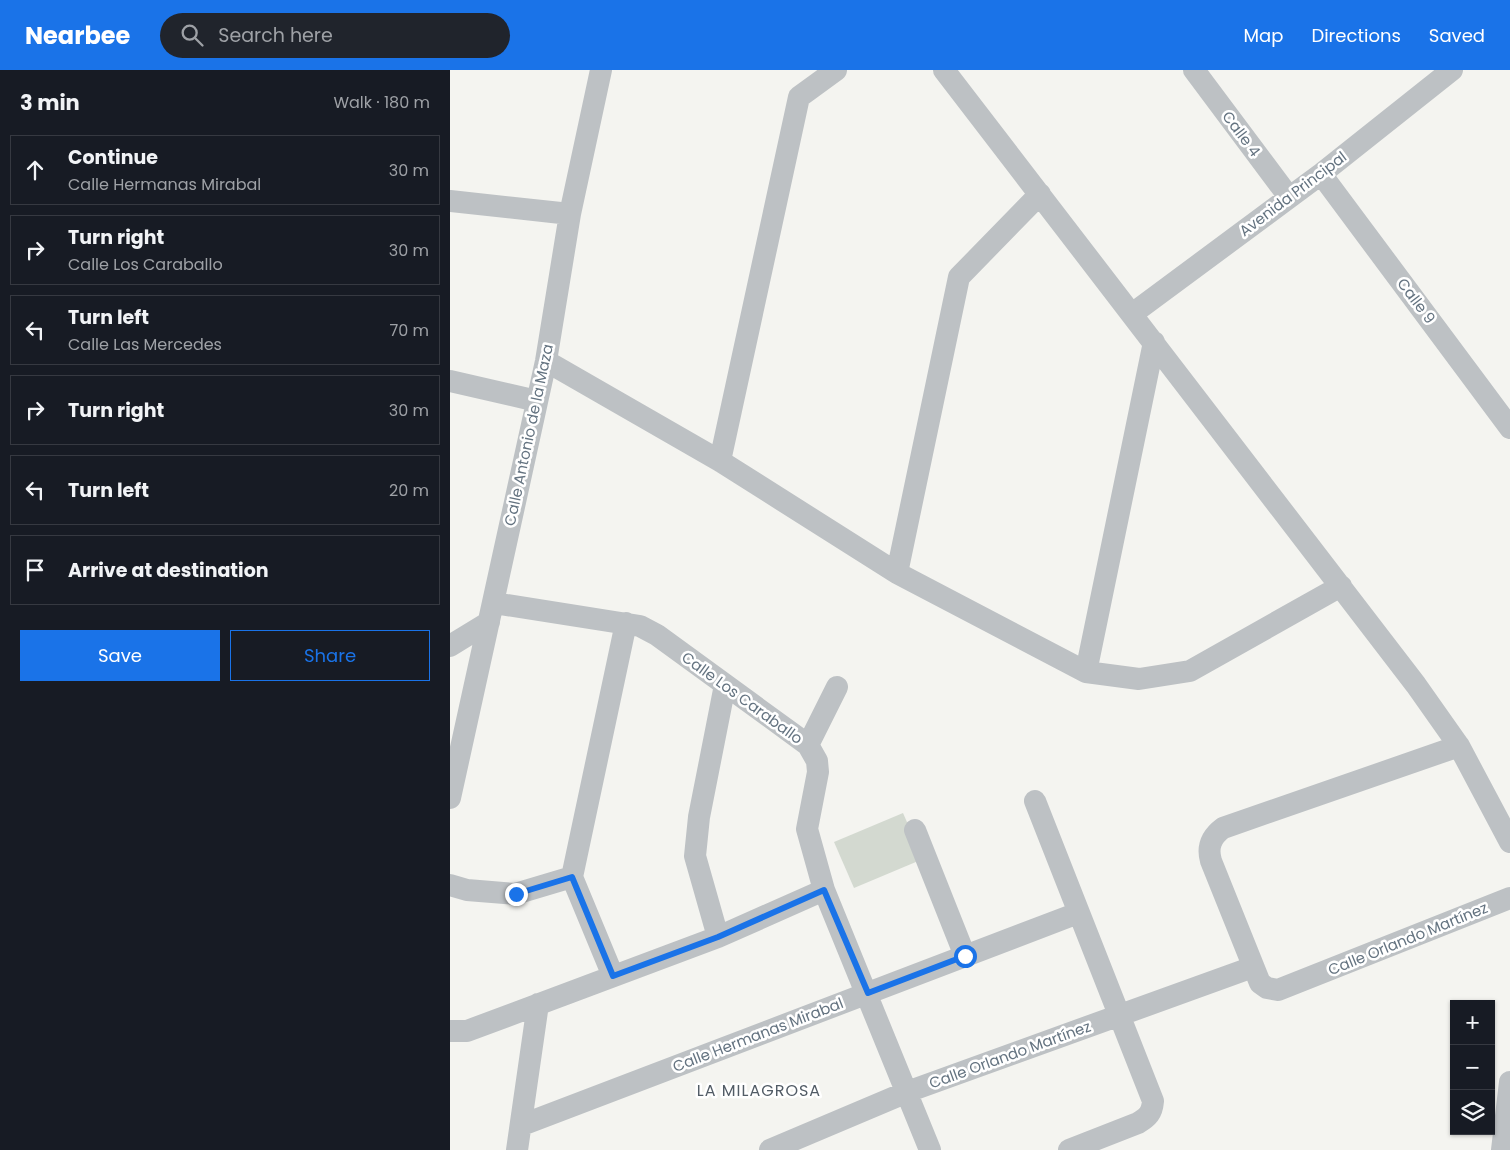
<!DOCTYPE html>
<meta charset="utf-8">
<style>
body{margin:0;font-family:Poppins,sans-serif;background:#20242c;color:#f1f3f6}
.controls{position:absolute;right:15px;bottom:15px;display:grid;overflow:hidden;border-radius:0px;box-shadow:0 1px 4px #0004}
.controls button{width:45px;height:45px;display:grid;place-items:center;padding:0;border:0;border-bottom:1px solid #363941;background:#171b24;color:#f1f3f6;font:25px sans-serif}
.stop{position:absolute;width:15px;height:15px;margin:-11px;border:4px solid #1a73e8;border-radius:50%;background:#fff}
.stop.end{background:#1a73e8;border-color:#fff;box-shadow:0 1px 5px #0008}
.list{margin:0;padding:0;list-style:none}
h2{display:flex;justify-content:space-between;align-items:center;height:65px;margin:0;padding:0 20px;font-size:21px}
h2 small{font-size:16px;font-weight:400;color:#9ea1a6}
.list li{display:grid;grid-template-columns:32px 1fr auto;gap:15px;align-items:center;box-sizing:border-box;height:70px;margin:0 10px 10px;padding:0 10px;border:1px solid #363941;border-radius:0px}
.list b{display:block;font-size:19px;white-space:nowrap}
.list p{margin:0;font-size:16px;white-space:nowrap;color:#9ea1a6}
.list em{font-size:16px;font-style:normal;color:#9ea1a6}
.actions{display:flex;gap:10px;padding:15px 20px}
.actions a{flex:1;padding:11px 0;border:1px solid #1a73e8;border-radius:0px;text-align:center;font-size:18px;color:#1a73e8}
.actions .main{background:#1a73e8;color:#fff}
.icon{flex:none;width:28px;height:28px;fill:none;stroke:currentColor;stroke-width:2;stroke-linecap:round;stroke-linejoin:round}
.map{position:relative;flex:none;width:1060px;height:1080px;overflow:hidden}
header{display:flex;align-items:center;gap:30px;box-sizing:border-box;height:70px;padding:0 25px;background:#1a73e8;color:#fff}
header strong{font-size:24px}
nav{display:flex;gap:28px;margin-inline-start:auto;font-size:18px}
.search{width:350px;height:45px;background:#20242c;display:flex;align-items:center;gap:12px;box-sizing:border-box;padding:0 18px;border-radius:28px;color:#9ea1a6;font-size:19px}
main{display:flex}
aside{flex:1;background:#171b24}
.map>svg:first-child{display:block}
.green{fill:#d3d9d0}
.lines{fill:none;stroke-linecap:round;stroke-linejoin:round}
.minor{stroke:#bdc1c4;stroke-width:22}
.route{stroke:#1a73e8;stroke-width:6}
.labels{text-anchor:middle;stroke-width:5;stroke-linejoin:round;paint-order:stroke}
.street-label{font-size:15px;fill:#647380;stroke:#fff}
.neighbourhood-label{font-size:16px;letter-spacing:1px;fill:#525c66;stroke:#fff}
</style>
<header>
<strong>Nearbee</strong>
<div class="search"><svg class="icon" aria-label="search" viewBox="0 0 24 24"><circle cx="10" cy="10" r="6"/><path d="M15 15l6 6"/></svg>Search here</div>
<nav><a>Map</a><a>Directions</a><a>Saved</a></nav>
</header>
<main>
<aside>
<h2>3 min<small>Walk · 180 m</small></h2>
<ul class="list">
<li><svg class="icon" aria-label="ahead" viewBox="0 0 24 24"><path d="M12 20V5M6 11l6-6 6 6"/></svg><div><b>Continue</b><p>Calle Hermanas Mirabal</p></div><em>30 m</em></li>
<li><svg class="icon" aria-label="right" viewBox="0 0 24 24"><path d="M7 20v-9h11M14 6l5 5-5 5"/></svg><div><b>Turn right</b><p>Calle Los Caraballo</p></div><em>30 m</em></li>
<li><svg class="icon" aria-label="left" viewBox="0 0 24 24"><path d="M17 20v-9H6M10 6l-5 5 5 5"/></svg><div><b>Turn left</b><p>Calle Las Mercedes</p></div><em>70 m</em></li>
<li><svg class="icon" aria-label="right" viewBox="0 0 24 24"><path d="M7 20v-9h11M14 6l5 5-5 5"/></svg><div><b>Turn right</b></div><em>30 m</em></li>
<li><svg class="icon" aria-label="left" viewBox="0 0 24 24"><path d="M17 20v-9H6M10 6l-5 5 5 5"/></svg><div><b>Turn left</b></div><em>20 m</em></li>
<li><svg class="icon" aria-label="arrive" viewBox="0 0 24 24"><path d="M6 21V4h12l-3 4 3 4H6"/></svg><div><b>Arrive at destination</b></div></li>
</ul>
<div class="actions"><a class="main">Save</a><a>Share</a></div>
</aside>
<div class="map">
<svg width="1060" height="1080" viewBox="0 0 1060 1080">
<rect width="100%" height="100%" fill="#f4f4f0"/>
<path class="green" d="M453,743l20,46 -69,29 -20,-46z"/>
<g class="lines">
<path class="minor" d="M494,0l472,615 43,61 51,96
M744,0l95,127
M871,104l189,254
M0,131l120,13
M682,244l189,-140 131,-104
M96,291l174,100 177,112 189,99 53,7 51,-8 151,-85
M0,311l87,20
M270,391l79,-364 37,-27
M447,503l62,-296 81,-83
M44,533l146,23 17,9 151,110 9,16 1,11 -11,57 17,61 106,260
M0,576l39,-24
M636,602l68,-330
M358,675l29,-58
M1009,676l-236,82c-12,9 -16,19 -12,33l49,122 7,5 11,2 232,-92
M0,728l96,-437 24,-147 31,-144
M585,731l118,300c-1,12 -5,16 -15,22l-69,27
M465,760l50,126
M0,815l17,5 48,4 57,-17
M268,867l-23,-81 4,-39 26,-132
M163,906l-41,-99 54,-254
M0,961h17l251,-94 106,-47
M72,1055l556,-212
M67,1080l21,-146
M320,1080l137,-58 346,-125
M1052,1080l8,-68"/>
</g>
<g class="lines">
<path class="route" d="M66,824l56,-17 41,99 105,-39 106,-47 44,103 97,-37"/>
</g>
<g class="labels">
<g class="street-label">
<text transform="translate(791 64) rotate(53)" y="5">Calle 4</text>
<text transform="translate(843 124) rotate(-37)" y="5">Avenida Principal</text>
<text transform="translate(966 231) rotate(53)" y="5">Calle 9</text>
<text transform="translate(79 365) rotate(-78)" y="5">Calle Antonio de la Maza</text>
<text transform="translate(292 628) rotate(36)" y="5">Calle Los Caraballo</text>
<text transform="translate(958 869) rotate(-22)" y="5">Calle Orlando Martínez</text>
<text transform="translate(308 965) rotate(-21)" y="5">Calle Hermanas Mirabal</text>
<text transform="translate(560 985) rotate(-20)" y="5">Calle Orlando Martínez</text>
</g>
<g class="neighbourhood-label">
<text x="309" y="1026">LA MILAGROSA</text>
</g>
</g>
</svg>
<div class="controls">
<button>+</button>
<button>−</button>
<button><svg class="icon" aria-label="layers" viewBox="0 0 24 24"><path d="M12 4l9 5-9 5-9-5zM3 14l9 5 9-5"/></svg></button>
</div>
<div class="stop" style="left:515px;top:886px"></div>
<div class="stop end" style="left:66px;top:824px"></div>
</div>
</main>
